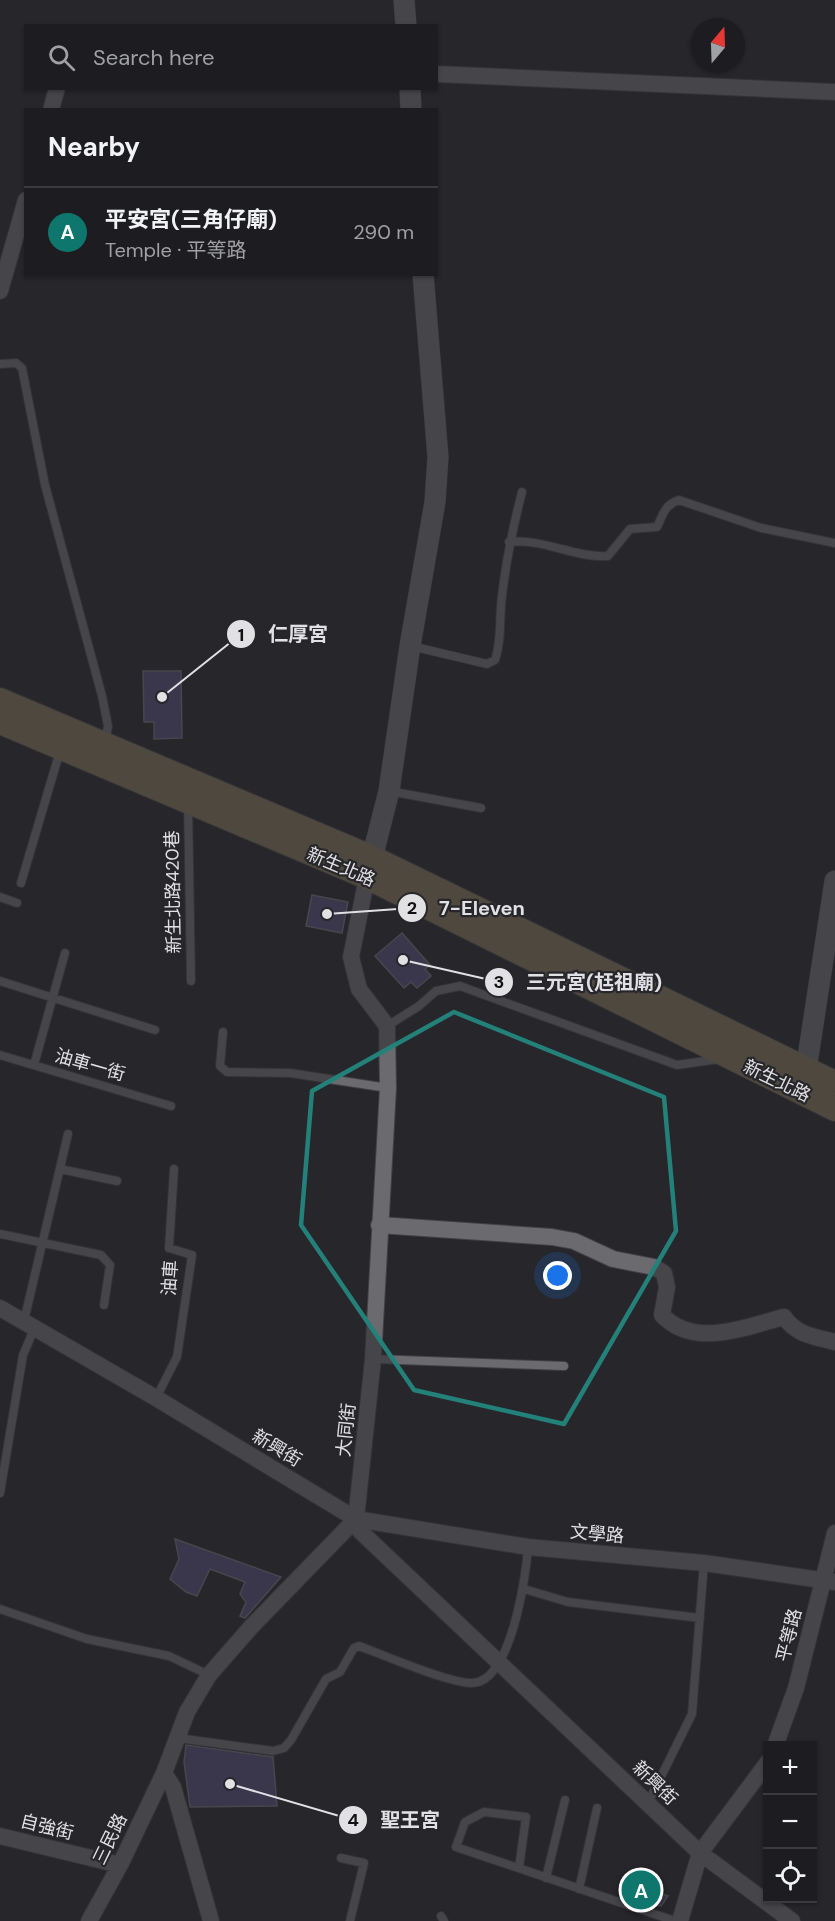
<!DOCTYPE html>
<meta charset="utf-8">
<style>
body{margin:0;font-family:"DM Sans","Noto Sans TC",sans-serif;background:#252529;color:#f1f3f6}
.controls{position:absolute;right:18px;bottom:18px;display:grid;overflow:hidden;border-radius:0px;box-shadow:0 2px 4px #0004}
.controls button{width:54px;height:54px;display:grid;place-items:center;padding:0;border:0;border-bottom:2px solid #3b3a3e;background:#1d1c20;color:#f1f3f6;font:30px sans-serif}
.compass{position:absolute;left:691px;top:18px;width:54px;height:54px;border-radius:50%;background:#1d1c20;box-shadow:0 2px 4px #0004;rotate:19deg}
.you{position:absolute;left:558px;top:1276px;width:21px;height:21px;margin:-15px;border:4px solid #fff;border-radius:50%;background:#1a73e8;box-shadow:0 0 0 9px #1a73e833}
.badge{display:grid;place-items:center;width:39px;height:39px;border-radius:50%;background:#0f766e;color:#fff;font-size:20px;font-weight:700}
.pin{position:absolute;translate:-50% -50%;border:3px solid #fff;box-shadow:0 2px 6px #0006}
.list{margin:0;padding:0;list-style:none}
h2{display:flex;justify-content:space-between;align-items:center;height:78px;margin:0;padding:0 24px;font-size:26px}
h2 small{font-size:20px;font-weight:400;color:#a0a1a5}
.list li{display:grid;grid-template-columns:39px 1fr auto;gap:18px;align-items:center;box-sizing:border-box;height:90px;padding:0 24px;border-top:2px solid #3b3a3e}
.list b{display:block;font-size:22px;white-space:nowrap}
.list p{margin:0;font-size:20px;white-space:nowrap;color:#a0a1a5}
.list em{font-size:20px;font-style:normal;color:#a0a1a5}
.icon{flex:none;width:33px;height:33px;fill:none;stroke:currentColor;stroke-width:2;stroke-linecap:round;stroke-linejoin:round}
.map{position:relative;flex:none;width:835px;height:1921px;overflow:hidden}
.search{position:absolute;background:#1d1c20;box-shadow:0 2px 4px #0004;left:24px;top:24px;width:414px;height:66px;display:flex;align-items:center;gap:15px;box-sizing:border-box;padding:0 21px;border-radius:0px;color:#a0a1a5;font-size:22px}
.panel{position:absolute;background:#1d1c20;box-shadow:0 2px 4px #0004;left:24px;top:108px;width:414px;height:168px;border-radius:0px}
.map>svg:first-child{display:block}
.building{fill:#524c75;stroke:#6d6d72;stroke-width:1.5}
.lines{fill:none;stroke-linecap:round;stroke-linejoin:round}
.service-casing{stroke:#424145;stroke-width:10}
.minor-casing{stroke:#424145;stroke-width:18}
.tertiary-casing{stroke:#424145;stroke-width:22}
.secondary-casing{stroke:#424145;stroke-width:26}
.service{stroke:#6b6a6f;stroke-width:8}
.minor{stroke:#6b6a6f;stroke-width:16}
.tertiary{stroke:#6b6a6f;stroke-width:21}
.secondary{stroke:#807154;stroke-width:24}
.marked{fill:none;stroke:#24817a;stroke-width:4.5;stroke-linejoin:round}
.labels{text-anchor:middle;stroke-width:4.5;stroke-linejoin:round;paint-order:stroke}
.street-label{font-size:18px;fill:#e1e0e3;stroke:#27262b}
.leader{fill:none;stroke:#e1e0e3;stroke-width:2}
.callout-dot{fill:#e1e0e3;stroke:#27262b;stroke-width:2}
.mark-label{font-size:18px;text-anchor:middle;font-weight:bold;fill:#111}
.callout-label{font-size:20px;text-anchor:middle;font-weight:bold;fill:#e1e0e3;stroke:#27262b;stroke-width:4.5;stroke-linejoin:round;paint-order:stroke}
</style>
<div class="map">
<svg width="835" height="1921" viewBox="0 0 835 1921">
<rect width="100%" height="100%" fill="#27262b"/>
<path class="building" d="M143,671h38l1,67 -28,1v-17h-10z
M312,895l36,7 -6,31 -36,-7z
M402,933l28,32 -5,4 6,7 -14,12 -6,-6 -7,6 -29,-32z
M175,1539l106,38 -36,41 -5,-2 6,-14 -6,-8 5,-12 -35,-13 -13,27 -11,-4 -16,-13 9,-20z
M186,1745l87,12 4,49 -87,1 -6,-45z
M634,1884l34,12 -7,10 -31,-10z"/>
<g class="lines">
<defs>
<path id="service" d="M0,364l16,-1 6,5 23,117 57,211 6,30 -3,17
M509,542c34,-4 64,16 99,14l22,-27 27,-2c6,-12 7,-22 22,-27l82,28 74,15
M411,646l76,18 8,-4c7,-20 4,-42 7,-64 4,-35 11,-69 20,-104
M389,791l92,17
M188,803l3,178
M21,883l39,-132
M0,897l17,6
M0,981l155,49
M387,1026l32,-20 17,-15 24,-5 217,79 42,-6
M223,1032l-3,34 7,6 63,1 98,15
M0,1055l171,51
M34,1065l31,-112
M60,1169l57,12
M0,1234l101,21 9,10 -6,40
M24,1321l44,-187
M373,1359l191,7
M156,1398l21,-41 15,-102 -23,-7 5,-79
M0,1493l23,-138 12,-28
M524,1589l44,13 132,16
M0,1609l87,30 82,17 40,19
M178,1738l95,13 11,-3 7,-8 35,-61 14,-7 14,-24 5,-2c25,9 89,37 113,37 39,0 54,-107 56,-136
M648,1803l44,-89 12,-151
M341,1858l23,5 -14,58
M519,1868l7,-51 -42,-5 -19,10 -9,25 219,74
M546,1878l19,-78
M579,1889l18,-81
M441,1916l3,5"/>
<path id="minor" d="M436,74l399,18
M51,110l6,-22
M0,291l26,-91
M379,1225l173,12 22,4 39,18 41,8 10,6 3,14 -5,28c32,34 83,12 122,2 14,19 29,19 51,25
M0,1308l156,90 200,121 4,12 340,322 92,68
M356,1519l172,28 176,16 131,19
M775,1746l21,-58 39,-155
M164,1773l9,14 38,134
M0,1836l120,29
M89,1921l31,-56 44,-92 23,-61 22,-37 43,-49 104,-107 17,-160 15,-271 -1,-62 -28,-37 -8,-32 16,-80
M680,1921l20,-68 68,-91"/>
<path id="tertiary" d="M404,0l2,26
M410,88l1,22
M368,874l21,-83 21,-145 25,-144 3,-45 -15,-183
M800,1084l6,-14 29,-189"/>
<path id="secondary" d="M0,700l373,158 462,225
M0,722l367,155 468,232"/>
</defs>
<use href="#service" class="service-casing"/>
<use href="#minor" class="minor-casing"/>
<use href="#tertiary" class="tertiary-casing"/>
<use href="#secondary" class="secondary-casing"/>
<use href="#service" class="service"/>
<use href="#minor" class="minor"/>
<use href="#tertiary" class="tertiary"/>
<use href="#secondary" class="secondary"/>
</g>
<path d="M0 0H835V1921H0ZM454,1012l210,85 12,134 -112,193 -150,-34 -113,-165 11,-134z" fill="#27262b" fill-opacity=".55" fill-rule="evenodd"/>
<path class="marked" d="M454,1012l210,85 12,134 -112,193 -150,-34 -113,-165 11,-134z"/>
<g class="labels">
<g class="street-label">
<text transform="translate(341 867) rotate(23)" y="6">新生北路</text>
<text transform="translate(173 892) rotate(-91)" y="6">新生北路420巷</text>
<text transform="translate(90 1065) rotate(16)" y="6">油車一街</text>
<text transform="translate(777 1081) rotate(26)" y="6">新生北路</text>
<text transform="translate(170 1278) rotate(-86)" y="6">油車</text>
<text transform="translate(346 1430) rotate(-84)" y="6">大同街</text>
<text transform="translate(277 1448) rotate(31)" y="6">新興街</text>
<text transform="translate(597 1534) rotate(5)" y="6">文學路</text>
<text transform="translate(789 1635) rotate(-76)" y="6">平等路</text>
<text transform="translate(655 1783) rotate(44)" y="6">新興街</text>
<text transform="translate(47 1827) rotate(14)" y="6">自強街</text>
<text transform="translate(110 1839) rotate(-64)" y="6">三民路</text>
</g>
</g>
<path class="leader" d="M162 697L241 634M327 914L412 908M403 960L499 982M230 1784L353 1820"/>
<g class="callout-dot">
<circle cx="162" cy="697" r="6"/>
<circle cx="327" cy="914" r="6"/>
<circle cx="403" cy="960" r="6"/>
<circle cx="230" cy="1784" r="6"/>
<circle cx="241" cy="634" r="15"/>
<circle cx="412" cy="908" r="15"/>
<circle cx="499" cy="982" r="15"/>
<circle cx="353" cy="1820" r="15"/>
</g>
<g class="mark-label">
<text x="241" y="641">1</text>
<text x="412" y="914">2</text>
<text x="499" y="988">3</text>
<text x="353" y="1826">4</text>
</g>
<g class="callout-label">
<text x="298" y="641">仁厚宮</text>
<text x="482" y="915">7-Eleven</text>
<text x="594" y="989">三元宮(尪祖廟)</text>
<text x="410" y="1827">聖王宮</text>
</g>
</svg>
<div class="controls">
<button>+</button>
<button>−</button>
<button><svg class="icon" aria-label="locate" viewBox="0 0 24 24"><circle cx="12" cy="12" r="6"/><path d="M12 2v4M12 18v4M2 12h4M18 12h4"/></svg></button>
</div>
<svg class="compass" viewBox="-18 -18 36 36"><path d="M0-13l5 13h-10z" fill="#e53935"/><path d="M0 13l5-13h-10z" fill="#a0a1a5"/></svg>
<div class="you"></div>
<div class="pin badge" style="left:641px;top:1890px">A</div>
<div class="search"><svg class="icon" aria-label="search" viewBox="0 0 24 24"><circle cx="10" cy="10" r="6"/><path d="M15 15l6 6"/></svg>Search here</div>
<section class="panel">
<h2>Nearby<small></small></h2>
<ul class="list">
<li><span class="badge">A</span><div><b>平安宮(三角仔廟)</b><p>Temple · 平等路</p></div><em>290 m</em></li>
</ul>
</section>
</div>
